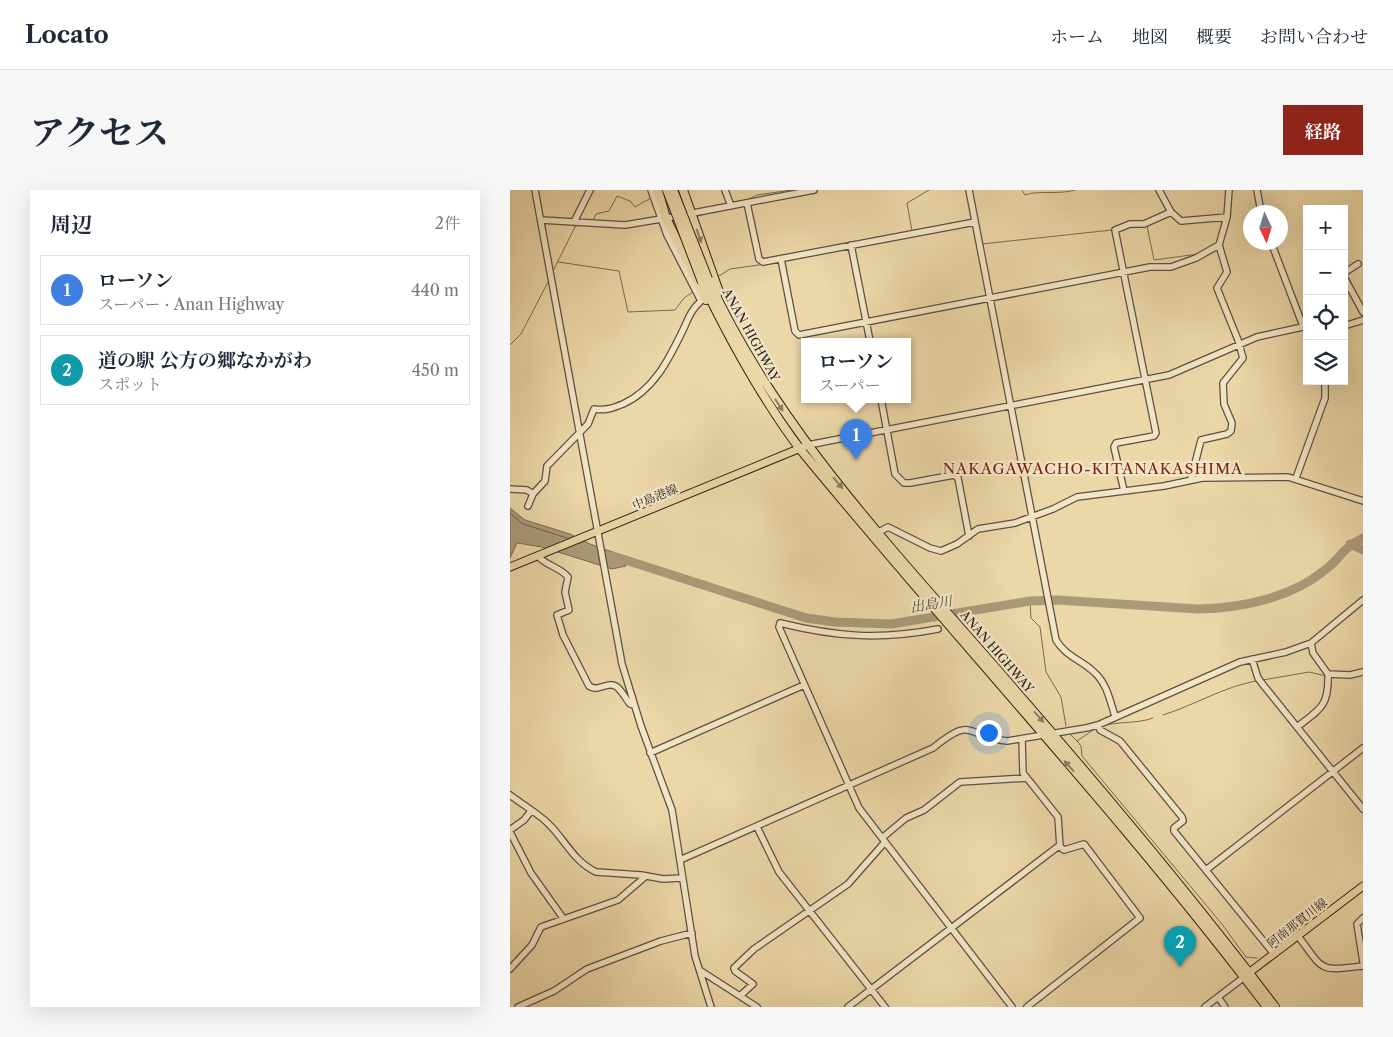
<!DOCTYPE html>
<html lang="ja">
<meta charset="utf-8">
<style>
body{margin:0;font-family:"Libre Caslon Text","Noto Serif JP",serif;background:#f6f6f7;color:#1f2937}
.controls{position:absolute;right:15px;top:15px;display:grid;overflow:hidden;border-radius:0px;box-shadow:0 5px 20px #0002}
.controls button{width:45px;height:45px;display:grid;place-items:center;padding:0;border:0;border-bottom:1px solid #e0e1e3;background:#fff;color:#1f2937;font:25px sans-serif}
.compass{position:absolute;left:733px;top:15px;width:45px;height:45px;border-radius:50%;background:#fff;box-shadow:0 5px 20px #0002;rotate:176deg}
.you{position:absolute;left:478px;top:542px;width:18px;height:18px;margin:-12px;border:4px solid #fff;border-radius:50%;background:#1a73e8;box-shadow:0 0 0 8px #1a73e833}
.badge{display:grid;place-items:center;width:32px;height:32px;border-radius:50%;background:#8f2418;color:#fff;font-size:16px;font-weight:700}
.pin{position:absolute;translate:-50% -41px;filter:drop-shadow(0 1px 2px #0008)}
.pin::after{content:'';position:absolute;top:26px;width:18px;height:15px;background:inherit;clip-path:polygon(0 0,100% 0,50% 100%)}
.popup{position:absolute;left:291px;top:148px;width:110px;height:65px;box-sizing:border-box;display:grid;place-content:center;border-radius:0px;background:#fff;filter:drop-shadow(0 1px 4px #0005);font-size:16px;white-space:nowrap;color:#747a83}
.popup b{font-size:19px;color:#1f2937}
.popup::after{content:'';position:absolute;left:50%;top:100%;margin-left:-10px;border:10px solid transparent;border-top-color:#fff}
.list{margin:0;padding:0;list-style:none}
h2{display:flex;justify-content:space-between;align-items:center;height:65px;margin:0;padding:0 20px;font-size:21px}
h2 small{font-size:16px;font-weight:400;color:#747a83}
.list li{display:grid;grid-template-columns:32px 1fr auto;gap:15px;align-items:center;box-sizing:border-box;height:70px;margin:0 10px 10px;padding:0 10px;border:1px solid #e0e1e3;border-radius:0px}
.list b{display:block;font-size:19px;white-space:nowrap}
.list p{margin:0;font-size:16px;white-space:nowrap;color:#747a83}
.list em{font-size:16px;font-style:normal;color:#747a83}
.icon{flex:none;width:28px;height:28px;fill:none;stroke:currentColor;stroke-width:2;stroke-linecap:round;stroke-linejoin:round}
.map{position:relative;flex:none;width:853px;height:817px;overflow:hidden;border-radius:0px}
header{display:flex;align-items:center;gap:30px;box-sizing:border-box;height:70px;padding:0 25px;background:#fff;border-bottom:1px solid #e0e1e3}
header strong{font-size:24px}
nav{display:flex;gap:28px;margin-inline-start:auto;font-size:18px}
.intro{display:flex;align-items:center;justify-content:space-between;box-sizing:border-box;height:120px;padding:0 30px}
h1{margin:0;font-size:35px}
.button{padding:12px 22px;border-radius:0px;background:#8f2418;color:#fff;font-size:18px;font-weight:700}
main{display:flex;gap:30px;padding:0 30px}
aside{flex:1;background:#fff;border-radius:0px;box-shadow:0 5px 20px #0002}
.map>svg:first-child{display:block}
.water{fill:#ac9978;stroke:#7a6953}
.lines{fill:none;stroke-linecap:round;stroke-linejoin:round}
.shore{stroke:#6e5e4a;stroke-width:1}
.stream{stroke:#7a6953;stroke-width:1}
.river{stroke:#ac9978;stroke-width:9}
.minor-casing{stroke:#5e4f3f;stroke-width:8}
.major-casing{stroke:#2f221c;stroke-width:9}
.highway-casing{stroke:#2f221c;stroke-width:10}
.minor{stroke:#f3e5c6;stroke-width:5.5}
.major{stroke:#ecd7a8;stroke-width:7}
.highway{stroke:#ecd7a8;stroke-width:8}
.highway-bridge-casing{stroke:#2f221c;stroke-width:10;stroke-linecap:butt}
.highway-bridge{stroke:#ecd7a8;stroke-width:8}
.oneway{fill:#8e7c62}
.labels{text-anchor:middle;stroke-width:4.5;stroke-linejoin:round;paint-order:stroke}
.street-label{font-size:12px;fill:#2f221c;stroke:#f3e5c6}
.water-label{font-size:14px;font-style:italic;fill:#5b4c3c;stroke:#f3e5c6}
.quarter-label{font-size:15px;letter-spacing:1px;fill:#7a1f14;stroke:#f3e5c6}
</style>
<header>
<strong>Locato</strong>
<nav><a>ホーム</a><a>地図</a><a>概要</a><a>お問い合わせ</a></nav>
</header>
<div class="intro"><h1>アクセス</h1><a class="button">経路</a></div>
<main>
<aside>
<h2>周辺<small>2件</small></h2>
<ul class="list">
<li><span class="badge" style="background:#3f7fe0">1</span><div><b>ローソン</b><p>スーパー · Anan Highway</p></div><em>440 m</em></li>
<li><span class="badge" style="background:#0f9aa8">2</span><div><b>道の駅 公方の郷なかがわ</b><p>スポット</p></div><em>450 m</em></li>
</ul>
</aside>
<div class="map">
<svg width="853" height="817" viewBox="0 0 853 817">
<rect width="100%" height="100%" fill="#ecd7a8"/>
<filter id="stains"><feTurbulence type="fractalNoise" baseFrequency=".004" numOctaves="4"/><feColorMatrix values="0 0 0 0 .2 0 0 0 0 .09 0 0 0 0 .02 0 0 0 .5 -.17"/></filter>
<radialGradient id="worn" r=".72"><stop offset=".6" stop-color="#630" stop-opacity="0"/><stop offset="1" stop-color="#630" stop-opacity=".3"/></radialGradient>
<path class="water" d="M0,318l15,12 45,14 20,10 31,11 5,11 -14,3 -70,-22 -25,-4 -7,15z"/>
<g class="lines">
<path class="shore" d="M0,323l13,11 44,14"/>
<path class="stream" d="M512,0l3,5c13,-5 34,0 50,-5
M237,10l10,-5 35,-5
M716,11v-8
M203,17l15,-4
M185,27l13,-4
M83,30l3,-6 13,-3 8,-15 13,5 5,6 16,-9
M66,35h8
M635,36h2l7,34 44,-6
M402,41l-5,-28 22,-13
M472,54l130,-14
M274,71l18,-4
M48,72l61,9 9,41 47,-2 9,-12 9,-6
M44,79l22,-44
M209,86l11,-7 50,-7
M0,155l11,-11 27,-52
M520,411l1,17 9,9 6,45 15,25 5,29
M844,487l9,-2
M753,490l46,-8 17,4
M653,525c32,-10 60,-28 93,-34
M592,536c17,-5 35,-2 51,-8
M560,544l7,7 19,-13
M567,551l4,5 1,10 139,167 25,34 11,1"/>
<path class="river" d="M840,354l13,6
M103,366l193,62 29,4 56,2 139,-23 27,-1 141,9c44,-1 93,-11 127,-39 16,-12 17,-22 38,-32"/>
<defs>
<path id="minor" d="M25,0l87,474 19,62 31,84 23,146 16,51
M141,0l16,45
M215,0l6,16
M459,0l87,450c10,17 26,20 39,33 12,11 15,28 20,43
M649,0l12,22 10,9 46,-4
M747,0l4,22
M237,13l12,56 4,3 212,-40
M178,24l126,-24
M31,30l84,5 54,-9
M64,32l16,-32
M761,52l32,84
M341,55l19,96
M271,69l14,72 4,4 351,-68h21l25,-9 23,-13
M834,83l14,-9
M834,87l19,35
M834,136l19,-6
M371,209l14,75 9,9h6l44,-8 4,3 11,58
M298,255l361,-70 88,-38 50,-11
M786,288l29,-80v-17
M681,289l10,-39 26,-6 4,-3 1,-8 -8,-19 -1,-21 20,-25 -5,-18 -21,-52 10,-16 -8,-27 8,-28 2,-27
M0,299l17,1 6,4
M614,301l-10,-44 2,-4 38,-7 2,-3 -41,-203 15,-6h14l27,-12
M18,316l5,-12 12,-13 2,-15 41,-42 6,-15c11,2 19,-1 29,-5 31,-14 46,-45 60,-74 6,-13 8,-20 18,-29l-34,-66 6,-4
M369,342l9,-5 42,21 11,3 16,-7 21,-15 37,-6 38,-14 24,-12 87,-11 38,-8 86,-1 75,24
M28,366c8,10 22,11 30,21l-3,15 4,18 -12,5 6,20 26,51c9,7 19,-6 28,1 5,4 9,12 13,17l4,1
M428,439c-58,11 -101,8 -158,-6l-1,4 80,181 153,199
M742,469l6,19 6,8 99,123
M818,484l22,1 13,-3
M588,535l2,5 20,11 62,76 1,4 -9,7v3l100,123
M787,537c23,-18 32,-20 31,-53l-15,-21 -2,-10
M512,550l1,33 35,44 2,30 4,3 20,-6 56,74 -113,89
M140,563l154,-68
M0,605c9,7 19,13 28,20 23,15 32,45 58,57l45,3 22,4 18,-1
M247,637l22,45 106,135
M0,640l14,-10 7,-9
M0,642l21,41 32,45
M372,648l24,-20 18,-8 36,-28 67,-4
M170,670l253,-112c41,-33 31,-12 74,-7l79,-13 12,-3 142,-63 46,-10 25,-9 52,-43
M696,680l157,-122
M853,728l-6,6 6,38
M788,746c27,36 20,35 65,30
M0,779l22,-24 9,-18 77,-27 28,-24
M191,781l56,36
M231,805l12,-11 -18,-13 -1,-3 20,-19 94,-65 37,-42
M708,807l7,10
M8,817l36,-16 33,-22 74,-28 31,-8
M338,817l212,-162
M695,817l38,-29"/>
<path id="major" d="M0,377l298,-122
M736,785l117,-89"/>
<path id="highway" d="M148,0l8,28 40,82
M173,0l36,102
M198,89c66,145 182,268 286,387 97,111 193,224 281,341
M192,92c28,58 59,115 98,167 154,188 320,364 467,558"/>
</defs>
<use href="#minor" class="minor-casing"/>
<use href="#major" class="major-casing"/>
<use href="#highway" class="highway-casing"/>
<use href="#minor" class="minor"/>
<use href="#major" class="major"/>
<use href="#highway" class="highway"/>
<defs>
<path id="highway-bridge" d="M157,0l35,92
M163,0l35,89"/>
</defs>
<use href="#highway-bridge" class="highway-bridge-casing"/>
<use href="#highway-bridge" class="highway-bridge"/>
</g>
<defs><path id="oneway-solid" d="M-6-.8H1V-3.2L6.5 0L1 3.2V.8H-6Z" transform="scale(1.25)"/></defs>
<g class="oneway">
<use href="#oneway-solid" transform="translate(189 46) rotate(72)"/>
<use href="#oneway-solid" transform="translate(269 215) rotate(57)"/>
<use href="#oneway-solid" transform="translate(328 293) rotate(50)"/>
<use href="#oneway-solid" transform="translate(529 527) rotate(49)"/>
<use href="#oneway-solid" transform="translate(559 576) rotate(-132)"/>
</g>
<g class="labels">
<g class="street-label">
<text transform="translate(241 145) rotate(61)" y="4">ANAN HIGHWAY</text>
<text transform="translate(145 307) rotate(-22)" y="4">中島港線</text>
<text transform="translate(487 462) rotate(49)" y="4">ANAN HIGHWAY</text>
<text transform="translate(787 733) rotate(-38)" y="4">阿南那賀川線</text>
</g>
<g class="water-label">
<text transform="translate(421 414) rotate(-9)" y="5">出島川</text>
</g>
<g class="quarter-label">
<text x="583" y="284">NAKAGAWACHO-KITANAKASHIMA</text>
</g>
</g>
<rect width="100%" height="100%" filter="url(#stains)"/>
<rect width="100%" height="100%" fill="url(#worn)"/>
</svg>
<div class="controls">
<button>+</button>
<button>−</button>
<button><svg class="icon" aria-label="locate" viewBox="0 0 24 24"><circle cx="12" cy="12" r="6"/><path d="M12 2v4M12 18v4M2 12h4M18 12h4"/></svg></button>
<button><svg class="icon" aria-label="layers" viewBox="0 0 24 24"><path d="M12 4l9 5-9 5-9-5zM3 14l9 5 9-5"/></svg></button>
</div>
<svg class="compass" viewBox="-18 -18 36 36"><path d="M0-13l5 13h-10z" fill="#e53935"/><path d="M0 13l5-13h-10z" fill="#747a83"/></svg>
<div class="you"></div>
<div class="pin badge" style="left:346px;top:270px;background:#3f7fe0">1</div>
<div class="popup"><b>ローソン</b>スーパー</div>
<div class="pin badge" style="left:670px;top:777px;background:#0f9aa8">2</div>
</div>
</main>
